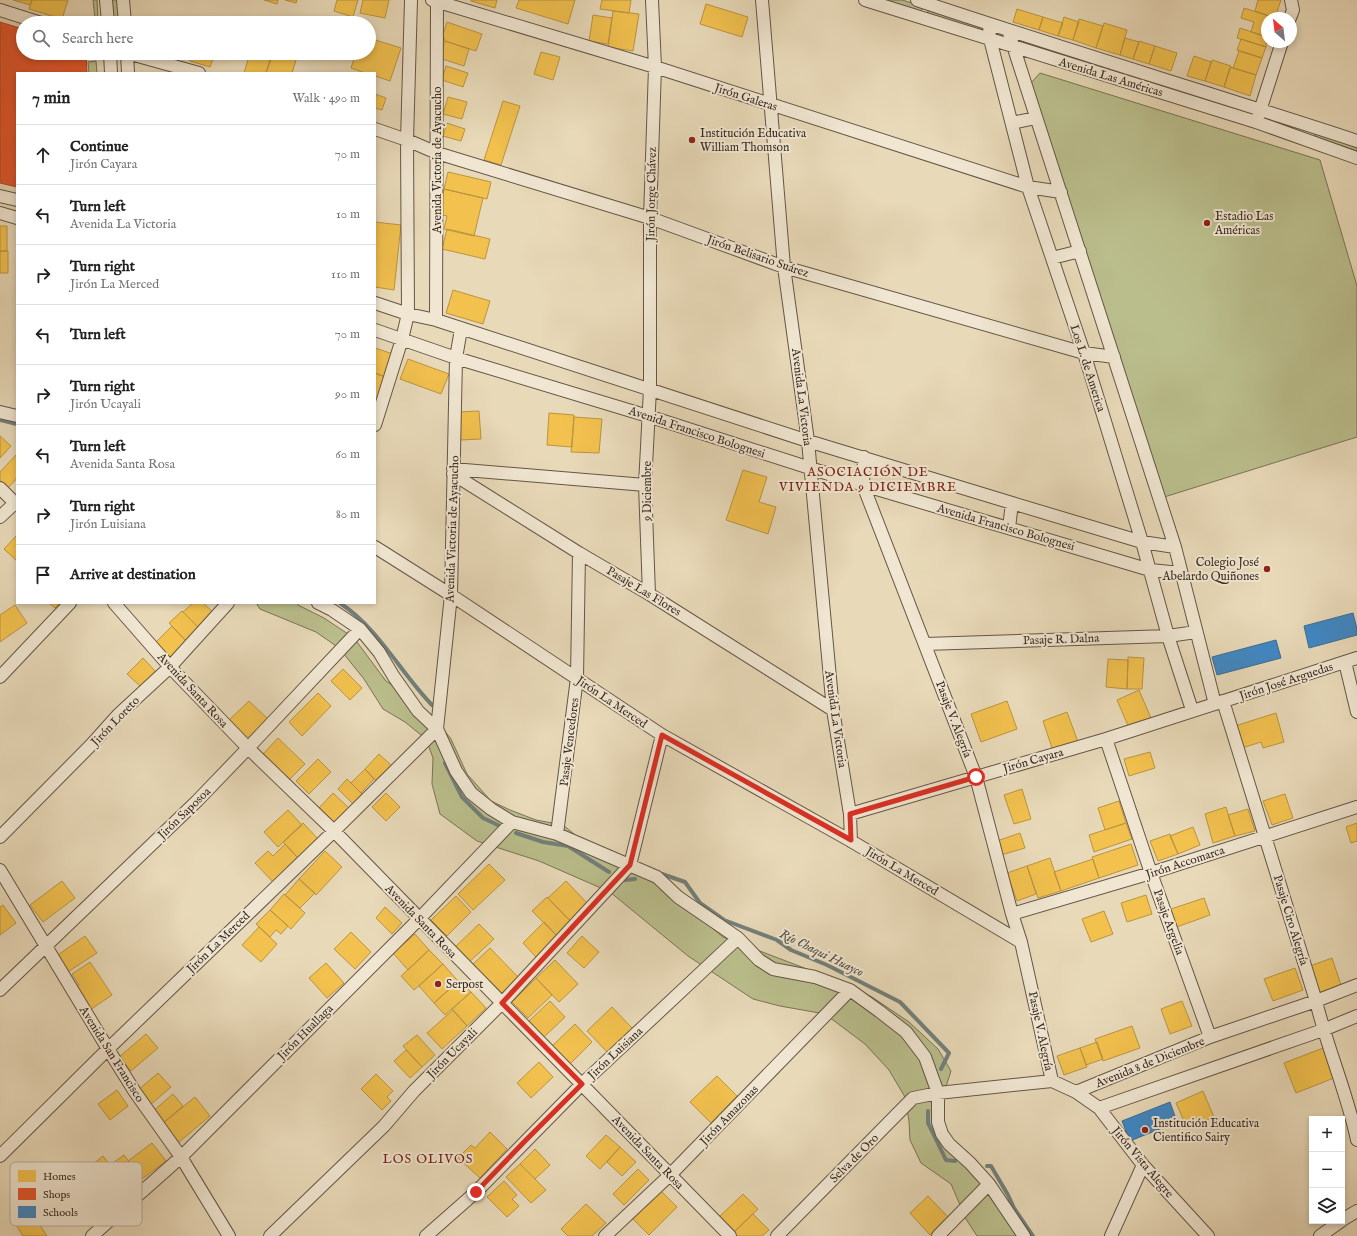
<!DOCTYPE html>
<meta charset="utf-8">
<style>
body{margin:0;font-family:"IM FELL English",serif;background:#f6f6f6;color:#222}
.controls{position:absolute;right:12px;bottom:12px;display:grid;overflow:hidden;border-radius:0px;box-shadow:0 2px 6px #0003}
.controls button{width:36px;height:36px;display:grid;place-items:center;padding:0;border:0;border-bottom:1px solid #e0e0e0;background:#fff;color:#222;font:20px sans-serif}
.compass{position:absolute;left:1261px;top:12px;width:36px;height:36px;border-radius:50%;background:#fff;box-shadow:0 2px 6px #0003;rotate:332deg}
.stop{position:absolute;width:12px;height:12px;margin:-9px;border:3px solid #d93025;border-radius:50%;background:#fff}
.stop.end{background:#d93025;border-color:#fff;box-shadow:0 1px 4px #0008}
.list{margin:0;padding:0;list-style:none}
h2{display:flex;justify-content:space-between;align-items:center;height:52px;margin:0;padding:0 16px;font-size:17px}
h2 small{font-size:13px;font-weight:400;color:#767676}
.list li{display:grid;grid-template-columns:26px 1fr auto;gap:12px;align-items:center;box-sizing:border-box;height:60px;padding:0 16px;border-top:1px solid #e0e0e0}
.list b{display:block;font-size:15px;white-space:nowrap}
.list p{margin:0;font-size:13px;white-space:nowrap;color:#767676}
.list em{font-size:13px;font-style:normal;color:#767676}
.icon{flex:none;width:22px;height:22px;fill:none;stroke:currentColor;stroke-width:2;stroke-linecap:round;stroke-linejoin:round}
.map{position:relative;flex:none;width:1357px;height:1236px;overflow:hidden}
.search{position:absolute;background:#fff;box-shadow:0 2px 6px #0003;left:16px;top:16px;width:360px;height:44px;display:flex;align-items:center;gap:10px;box-sizing:border-box;padding:0 14px;border-radius:22px;color:#767676;font-size:15px}
.panel{position:absolute;background:#fff;box-shadow:0 2px 6px #0003;left:16px;top:72px;width:360px;height:532px;border-radius:0px}
.map>svg:first-child{display:block}
.green{fill:#babe8c;stroke:#797456}
.homes{fill:#f2c14e;stroke:#ba9440}
.shops{fill:#e4572e;stroke:#b04a2a}
.schools{fill:#3f88c5;stroke:#3d6c94}
.lines{fill:none;stroke-linecap:round;stroke-linejoin:round}
.stream{stroke:#72807b;stroke-width:4}
.minor-casing{stroke:#645647;stroke-width:14}
.minor{stroke:#f0e6d1;stroke-width:12}
.route{stroke:#d93025;stroke-width:5}
.poi-dot{fill:#8f2418;stroke:#f0e6d1;stroke-width:1.5}
.labels{text-anchor:middle;stroke-width:4;stroke-linejoin:round;paint-order:stroke}
.street-label{font-size:12px;fill:#382a21;stroke:#f0e6d1}
.poi-label{font-size:12px;fill:#382a21;stroke:#f0e6d1;text-anchor:start}
.neighbourhood-label{font-size:13px;letter-spacing:1px;fill:#7a1f14;stroke:#f0e6d1}
.water-label{font-size:13px;font-style:italic;fill:#504e46;stroke:#f0e6d1}
.key{fill:#f0e6d1;stroke:#b9ae9c;stroke-width:1}
.key-label{font-size:11px;fill:#382a21}
</style>
<div class="map">
<svg width="1357" height="1236" viewBox="0 0 1357 1236">
<rect width="100%" height="100%" fill="#e8d9b8"/>
<filter id="stains"><feTurbulence type="fractalNoise" baseFrequency=".005" numOctaves="4"/><feColorMatrix values="0 0 0 0 .2 0 0 0 0 .09 0 0 0 0 .02 0 0 0 .5 -.17"/></filter>
<radialGradient id="worn" r=".72"><stop offset=".6" stop-color="#630" stop-opacity="0"/><stop offset="1" stop-color="#630" stop-opacity=".3"/></radialGradient>
<path class="green" d="M93,0h4l1,19h-3z
M112,0h6l2,23h-6z
M885,0h17l20,6v3l-1,2z
M929,10l56,18 -2,5 -56,-20z
M1037,44l74,24 -1,3 -75,-23z
M96,61l1,12h-8l-1,-11z
M1121,71l120,38v2l-121,-38z
M1040,73l280,87 37,126v151l-196,61 -130,-415z
M1315,134l42,12v5l-42,-13z
M256,603h41l1,2 26,13 30,20 32,43 35,24 15,15 15,19 16,35 24,27 19,9 26,10 27,5 16,13 90,54 54,45 118,45 31,15 37,25 29,27 13,22 -16,50 32,35 51,80h-41l-11,-17 -15,-35 -30,-21 -11,-23 -1,-19 -4,-24 -16,-27 -24,-26 -40,-30 -45,-8 -27,-7 -65,-43 -78,-64 -71,-31 -62,-20 -37,-27 -8,-30 1,-26 -7,-19 -21,-17 -22,-13 -19,-30 -25,-31 -23,-16 -56,-23z"/>
<path class="homes" d="M13,0h19l-2,5z
M32,0h36l-6,19 -33,-10z
M264,0h14l-1,4z
M285,0h12l-1,3z
M337,0h21l-5,17 -19,-6z
M363,0h26l-4,18 -25,-5z
M471,0h26l-2,8 -24,-7z
M519,0h56l-7,24 -52,-16z
M602,0h29l-2,13 -29,-4z
M1258,0h23l-6,18 -20,-7z
M706,4l42,13 -6,20 -42,-13z
M1244,8l31,10h-8v19l-16,-5 3,-10 -13,-4z
M1017,9l26,8 -4,13 -26,-8z
M613,11l26,3 -6,37 -25,-4z
M593,15l19,3 -4,26 -19,-3z
M1043,17l20,6 -5,13 -19,-6z
M1064,17l15,5 -6,18 -15,-4z
M1079,19l24,7 -7,22 -23,-8z
M447,22l35,12 -6,17 -31,-10 -2,-6z
M1104,23l23,7 -7,25 -24,-7z
M1240,28l27,9 -1,10 -29,-9z
M369,38l32,10 -11,33 -15,-5v-3h-10l-14,-5 5,-15h13z
M1125,38l14,4 -6,17 -13,-4z
M1241,39l25,8 -4,11 -25,-8z
M445,41l24,8 -5,17 -25,-8z
M1139,41l16,5 -6,18 -16,-5z
M1155,46l22,7 -6,18 -22,-7z
M1239,51l23,7 -6,17 -23,-7z
M541,52l19,5 -7,23 -19,-6z
M192,53h23l-5,14 -20,-6z
M250,53l21,6 -5,14h-22z
M272,53h12l13,4 -5,16h-26z
M1194,56l17,6 -6,19 -18,-5z
M1212,60l19,6 -7,21 -19,-6z
M446,66l22,7 -5,14 -21,-7z
M1230,67l26,8 -6,21 -26,-9z
M375,94l11,4 -4,12 -7,-2z
M448,97l19,5 -5,17 -19,-5z
M503,101l17,5 -19,59 -17,-5z
M447,123l18,6 -4,12 -18,-5z
M448,172l43,10 -4,17 -43,-10z
M444,189l39,9 -9,38 -30,-7 3,-13 -8,-2z
M375,222l26,3 -7,65 -19,-3z
M0,226h7v25h-7z
M447,229l43,10 -5,20 -43,-10z
M0,251h8v22h-8z
M453,290l37,11 -7,23 -37,-11z
M375,348l18,6 -8,23 -10,-4z
M408,359l41,15 -8,20 -41,-15z
M375,373l10,4 -10,30z
M479,411l2,28 -21,1 -2,-28z
M549,413l25,2 -2,32 -25,-2z
M574,417l28,2 -3,34 -28,-1z
M0,436l11,10 -11,12z
M17,454v24l-9,10 -8,-7v-9z
M743,470l24,7 -8,25 17,5 -8,27 -42,-14z
M17,535v26l-13,-12z
M49,603h11l-5,5z
M193,603h10l11,10 -15,15 -16,-16z
M15,605l12,18 -27,19v-27z
M182,611l17,17 -13,13 -17,-18z
M172,626l14,15 -17,17 -15,-14z
M1128,657l16,1 -2,31h-15z
M143,658l13,14 -15,15 -14,-13z
M1108,659l20,1 -1,29 -21,-2z
M343,669l19,19 -12,12 -19,-19z
M1139,690l12,28 -22,10 -12,-28z
M318,693l13,13 -29,30 -13,-14z
M249,701l20,19 -20,20 -20,-20z
M1007,701l10,28 -36,13 -10,-28z
M1067,712l11,30 -25,9 -10,-30z
M1276,713l8,29 -21,6 -2,-6 -19,6 -7,-22z
M278,738l27,26 -16,16 -26,-26z
M1150,752l5,16 -26,8 -5,-17z
M379,754l14,13 -15,16 -13,-14z
M318,759l13,13 -22,22 -13,-13z
M365,769l9,10 -13,14 -10,-10z
M347,779l15,15 -9,10 -15,-15z
M1022,789l9,30 -17,5 -10,-29z
M333,793l16,15 -14,15 -16,-15z
M386,793l14,14 -14,14 -14,-14z
M1285,794l8,24 -21,7 -9,-24z
M1119,801l7,22 -21,7 -7,-22z
M1226,807l9,29 -22,7 -8,-29z
M1248,809l7,22 -20,5 -7,-21z
M288,810l14,15 -24,22 -14,-15z
M303,823l16,17 -20,19 -16,-17z
M1126,823l6,16 -38,13 -5,-17z
M1357,823v18l-6,2 -5,-16z
M1193,827l7,18 -22,9 -8,-18z
M1020,833l5,15 -24,7 -4,-14z
M1170,834l8,20 -20,7 -8,-20z
M285,844l14,15 -26,23 -18,-19 13,-12 5,5z
M1131,844l7,21 -39,13 -7,-21z
M325,851l17,16 -26,28 -17,-16z
M1050,858l11,33 -23,7 -11,-32z
M1093,859l6,19 -38,13 -7,-19z
M489,864l16,16 -32,30 -15,-16z
M1027,866l9,28 -19,7 -10,-28z
M299,879l16,14 -15,15 -15,-13z
M62,881l13,17 -32,24 -13,-17z
M566,881l24,25 -18,17 -24,-25z
M284,894l21,19 -14,16 -21,-19z
M1146,895l6,19 -25,8 -6,-19z
M456,896l15,16 -24,24 -16,-16z
M547,897l25,26 -14,14 -26,-26z
M1204,898l6,17 -36,13 -6,-18z
M3,905l13,18 -16,12v-28z
M385,907l17,16 -10,11 -16,-16z
M270,910l18,16 -7,8 -5,-4 -6,7 -14,-13z
M1104,911l9,23 -22,8 -9,-23z
M544,922l14,15 -22,20 -13,-14z
M479,924l15,15 -27,25 -14,-15z
M259,927l18,17 -16,18 -19,-17z
M351,932l20,20 -16,17 -21,-20z
M415,934l14,16 -21,20 -15,-17z
M85,936l12,17 -31,20 -11,-16z
M582,936l17,16 -15,16 -17,-15z
M490,948l28,29 -18,18 -28,-30z
M429,950l14,14 -29,26 -13,-14z
M1332,958l10,30 -24,8 -11,-29z
M555,960l23,24 -19,18 -23,-24z
M90,962l22,33 -22,15 -15,-22 4,-3 -7,-11z
M326,963l18,20 -17,15 -18,-20z
M443,964l15,17 -24,22 -15,-17z
M1295,968l8,22 -30,11 -9,-22z
M536,978l16,17 -24,23 -16,-16z
M460,980l11,12 -26,23 -11,-12z
M471,992l15,16 -19,18 -15,-17z
M550,1001l15,16 -22,21 -15,-16z
M1182,1001l10,25 -22,8 -9,-25z
M612,1007l22,23 -25,24 -22,-23z
M453,1010l14,16 -25,23 -15,-16z
M575,1024l17,18 -25,25 -17,-19z
M1132,1026l8,22 -37,13 -8,-22z
M146,1034l12,14 -27,23 -12,-14z
M417,1035l18,20 -13,12 -19,-21z
M1097,1042l6,17 -17,6 -6,-17z
M1080,1048l7,19 -23,8 -7,-19z
M1323,1048l11,30 -38,15 -12,-30z
M406,1050l16,17 -12,11 -16,-17z
M539,1062l14,15 -22,21 -14,-15z
M158,1073l13,14 -22,19 -12,-15z
M376,1074l17,17 -6,6 4,4 -9,9 -21,-21z
M717,1076l20,20 -26,27 -21,-21z
M117,1090l11,16 -18,14 -12,-16z
M1203,1091l11,26 -27,11 -11,-25z
M173,1094l10,12 -21,18 -10,-12z
M195,1097l15,19 -32,27 -16,-19z
M490,1132l17,17 -27,29 -22,-20 13,-13 4,3z
M606,1135l14,12 -20,22 -14,-13z
M152,1143l14,18 -24,18 -14,-18z
M620,1147l16,15 -14,14 -15,-14z
M535,1149l15,16 -15,14 -15,-15z
M124,1155l18,24 -24,19 -26,-33 11,-9 7,9z
M520,1164l26,26 -15,13 -25,-26z
M638,1169l11,11 -25,25 -11,-11z
M504,1181l13,14 -5,4 7,7 -12,11 -20,-20z
M661,1191l16,16 -28,28 -16,-16z
M743,1194l15,15 -26,25 -15,-15z
M928,1196l20,21 -18,18 -20,-22z
M586,1204l20,19 -14,13h-24l-7,-7z
M33,1214l14,22h-24l-7,-11z
M753,1214l16,16 -7,6h-28l-2,-2z"/>
<path class="shops" d="M0,22l23,7v24h63l1,20h-70v114l-17,-4z"/>
<path class="schools" d="M1353,613l4,16v6l-48,13 -5,-22z
M1276,640l5,18 -64,17 -5,-18z
M1170,1102l7,20 -47,19 -8,-20z"/>
<g class="lines">
<path class="stream" d="M0,420l17,4
M340,603c39,26 60,69 92,102
M445,763l17,34 21,21 19,9
M516,833l27,9 25,4 41,26
M662,874l23,8 15,21 24,17 53,20 14,10 36,15 73,37 49,51 -8,16
M625,880l10,-1
M928,1111v12l18,37 9,1
M987,1166h4l17,29 6,13 19,28"/>
<defs>
<path id="minor" d="M106,0l2,23
M123,0l2,23
M432,0l223,67 373,120 33,5
M762,0l22,267 24,174 25,269 17,104 1,27
M865,0l391,122 101,36
M917,0c146,49 294,93 440,141
M0,10l41,13
M1290,18l3,-8 -2,-10
M989,24l1,15 38,148 56,166 58,189 26,94 24,74
M1008,30l167,517 40,157
M110,53l1,20
M127,53l72,20
M127,53l1,20
M1258,117l24,-75
M1012,123l24,-5
M375,129l32,11 30,13 213,65 134,49 300,86 30,4
M0,196l17,4
M0,213l17,5
M1052,258l28,-7
M375,303l33,11 28,6 372,121 204,62 130,39 33,5
M436,320l1,-320
M375,330l81,28 192,58 215,69 287,85 31,3
M0,412l17,4
M375,425l27,-86 6,-25 -1,-174 4,-140
M864,457l-1,28 113,292 36,137 9,28 31,139
M453,469l192,16
M453,474l126,79 70,41 184,116
M0,488l17,17
M0,517l15,-14
M1009,528l3,-25
M375,547l76,48 211,140 189,106 170,101
M649,594l-4,-109 5,-96v-171l5,-151 -3,-67
M114,603l56,64 78,81 86,83 396,405
M318,603l14,7 28,19 19,23 15,25 24,34 19,18 19,42 15,22 20,16 21,13 45,12 100,43 21,20 60,41 21,22 14,9 42,8 35,13 29,21 27,21 19,25 13,36v29l4,12 7,10 21,19 19,21 35,52
M925,644l243,-8 28,-4
M1345,662l12,50
M0,677l70,-74
M1223,701l93,300c11,47 31,91 41,139
M1106,739l45,134 59,164
M850,814l256,-75 251,-81
M557,834l20,-156 2,-125
M0,837l92,-93 26,-29 52,-48 58,-64
M0,870l108,179 27,43 46,65 48,79
M1012,914l139,-41 206,-66
M0,990l197,-189 51,-53 112,-119
M1076,1092l134,-55 106,-36 41,-16
M1099,1108l224,-78 34,-14
M0,1156l108,-107 226,-218 103,-102 14,-134 5,-237 5,-29
M1342,1220l15,-9
M92,1236l89,-79 238,-238 93,-97
M270,1236l114,-110 30,-35 88,-88 128,-138 32,-130
M426,1236l50,-44 50,-51 56,-57 156,-146
M605,1236l66,-62 179,-184
M777,1236l136,-138 25,-5 114,-12 24,11 23,16 44,57 65,71
M938,1236l51,-52
M1111,1236l32,-71
M1320,1236l21,-15"/>
</defs>
<use href="#minor" class="minor-casing"/>
<use href="#minor" class="minor"/>
</g>
<g class="lines">
<path class="route" d="M476,1192l50,-52 56,-56 -80,-81 128,-138 32,-130 189,105 -1,-26 126,-37"/>
</g>
<g class="poi-dot">
<circle cx="692" cy="140" r="4"/>
<circle cx="1207" cy="223" r="4"/>
<circle cx="1267" cy="569" r="4"/>
<circle cx="438" cy="984" r="4"/>
<circle cx="1145" cy="1130" r="4"/>
</g>
<g class="labels">
<g class="street-label">
<text transform="translate(1111 77) rotate(17)" y="4">Avenida Las Américas</text>
<text transform="translate(746 97) rotate(18)" y="4">Jirón Galeras</text>
<text transform="translate(437 160) rotate(-90)" y="4">Avenida Victoria de Ayacucho</text>
<text transform="translate(651 194) rotate(-89)" y="4">Jirón Jorge Chávez</text>
<text transform="translate(758 256) rotate(19)" y="4">Jirón Belisario Suárez</text>
<text transform="translate(1088 368) rotate(72)" y="4">Los L. de America</text>
<text transform="translate(802 397) rotate(83)" y="4">Avenida La Victoria</text>
<text transform="translate(697 432) rotate(18)" y="4">Avenida Francisco Bolognesi</text>
<text transform="translate(647 491) rotate(-90)" y="4">9 Diciembre</text>
<text transform="translate(1006 527) rotate(16)" y="4">Avenida Francisco Bolognesi</text>
<text transform="translate(452 529) rotate(-88)" y="4">Avenida Victoria de Ayacucho</text>
<text transform="translate(644 591) rotate(31)" y="4">Pasaje Las Flores</text>
<text transform="translate(1061 639) rotate(-2)" y="4">Pasaje R. Dalna</text>
<text transform="translate(1286 681) rotate(-18)" y="4">Jirón José Arguedas</text>
<text transform="translate(193 690) rotate(47)" y="4">Avenida Santa Rosa</text>
<text transform="translate(612 702) rotate(34)" y="4">Jirón La Merced</text>
<text transform="translate(836 719) rotate(82)" y="4">Avenida La Victoria</text>
<text transform="translate(954 719) rotate(69)" y="4">Pasaje V. Alegría</text>
<text transform="translate(115 721) rotate(-46)" y="4">Jirón Loreto</text>
<text transform="translate(569 742) rotate(-83)" y="4">Pasaje Vencedores</text>
<text transform="translate(1033 760) rotate(-16)" y="4">Jirón Cayara</text>
<text transform="translate(184 813) rotate(-44)" y="4">Jirón Saposoa</text>
<text transform="translate(1185 862) rotate(-18)" y="4">Jirón Accomarca</text>
<text transform="translate(902 871) rotate(31)" y="4">Jirón La Merced</text>
<text transform="translate(1291 920) rotate(73)" y="4">Pasaje Ciro Alegría</text>
<text transform="translate(421 921) rotate(46)" y="4">Avenida Santa Rosa</text>
<text transform="translate(1169 922) rotate(70)" y="4">Pasaje Argelia</text>
<text transform="translate(218 942) rotate(-44)" y="4">Jirón La Merced</text>
<text transform="translate(1041 1031) rotate(78)" y="4">Pasaje V. Alegría</text>
<text transform="translate(305 1032) rotate(-45)" y="4">Jirón Huallaga</text>
<text transform="translate(452 1053) rotate(-45)" y="4">Jirón Ucayali</text>
<text transform="translate(615 1053) rotate(-43)" y="4">Jirón Luisiana</text>
<text transform="translate(112 1054) rotate(58)" y="4">Avenida San Francisco</text>
<text transform="translate(1150 1062) rotate(-22)" y="4">Avenida 8 de Diciembre</text>
<text transform="translate(729 1115) rotate(-46)" y="4">Jirón Amazonas</text>
<text transform="translate(648 1152) rotate(46)" y="4">Avenida Santa Rosa</text>
<text transform="translate(854 1158) rotate(-45)" y="4">Selva de Oro</text>
<text transform="translate(1143 1162) rotate(50)" y="4">Jirón Vista Alegre</text>
</g>
<g class="poi-label">
<text x="700" y="137">Institución Educativa<tspan x="700" dy="14">William Thomson</tspan></text>
<text x="1215" y="220">Estadio Las<tspan x="1215" dy="14">Américas</tspan></text>
<text x="1259" y="566" text-anchor="end">Colegio José<tspan x="1259" dy="14">Abelardo Quiñones</tspan></text>
<text x="446" y="988">Serpost</text>
<text x="1153" y="1127">Institución Educativa<tspan x="1153" dy="14">Cientifico Sairy</tspan></text>
</g>
<g class="neighbourhood-label">
<text x="868" y="476">ASOCIACIÓN DE<tspan x="868" dy="15">VIVIENDA 9 DICIEMBRE</tspan></text>
<text x="428" y="1163">LOS OLIVOS</text>
</g>
<g class="water-label">
<text transform="translate(822 952) rotate(26)" y="5">Río Chaqui Huayco</text>
</g>
</g>
<rect x="10" y="1162" width="132" height="64" rx="6" class="key"/>
<rect x="18" y="1170" width="18" height="12" fill="#f2c14e"/>
<rect x="18" y="1188" width="18" height="12" fill="#e4572e"/>
<rect x="18" y="1206" width="18" height="12" fill="#3f88c5"/>
<g class="key-label">
<text x="43" y="1180">Homes</text>
<text x="43" y="1198">Shops</text>
<text x="43" y="1216">Schools</text>
</g>
<rect width="100%" height="100%" filter="url(#stains)"/>
<rect width="100%" height="100%" fill="url(#worn)"/>
</svg>
<div class="controls">
<button>+</button>
<button>−</button>
<button><svg class="icon" aria-label="layers" viewBox="0 0 24 24"><path d="M12 4l9 5-9 5-9-5zM3 14l9 5 9-5"/></svg></button>
</div>
<svg class="compass" viewBox="-18 -18 36 36"><path d="M0-13l5 13h-10z" fill="#e53935"/><path d="M0 13l5-13h-10z" fill="#767676"/></svg>
<div class="stop" style="left:976px;top:777px"></div>
<div class="stop end" style="left:476px;top:1192px"></div>
<div class="search"><svg class="icon" aria-label="search" viewBox="0 0 24 24"><circle cx="10" cy="10" r="6"/><path d="M15 15l6 6"/></svg>Search here</div>
<section class="panel">
<h2>7 min<small>Walk · 490 m</small></h2>
<ul class="list">
<li><svg class="icon" aria-label="ahead" viewBox="0 0 24 24"><path d="M12 20V5M6 11l6-6 6 6"/></svg><div><b>Continue</b><p>Jirón Cayara</p></div><em>70 m</em></li>
<li><svg class="icon" aria-label="left" viewBox="0 0 24 24"><path d="M17 20v-9H6M10 6l-5 5 5 5"/></svg><div><b>Turn left</b><p>Avenida La Victoria</p></div><em>10 m</em></li>
<li><svg class="icon" aria-label="right" viewBox="0 0 24 24"><path d="M7 20v-9h11M14 6l5 5-5 5"/></svg><div><b>Turn right</b><p>Jirón La Merced</p></div><em>110 m</em></li>
<li><svg class="icon" aria-label="left" viewBox="0 0 24 24"><path d="M17 20v-9H6M10 6l-5 5 5 5"/></svg><div><b>Turn left</b></div><em>70 m</em></li>
<li><svg class="icon" aria-label="right" viewBox="0 0 24 24"><path d="M7 20v-9h11M14 6l5 5-5 5"/></svg><div><b>Turn right</b><p>Jirón Ucayali</p></div><em>90 m</em></li>
<li><svg class="icon" aria-label="left" viewBox="0 0 24 24"><path d="M17 20v-9H6M10 6l-5 5 5 5"/></svg><div><b>Turn left</b><p>Avenida Santa Rosa</p></div><em>60 m</em></li>
<li><svg class="icon" aria-label="right" viewBox="0 0 24 24"><path d="M7 20v-9h11M14 6l5 5-5 5"/></svg><div><b>Turn right</b><p>Jirón Luisiana</p></div><em>80 m</em></li>
<li><svg class="icon" aria-label="arrive" viewBox="0 0 24 24"><path d="M6 21V4h12l-3 4 3 4H6"/></svg><div><b>Arrive at destination</b></div></li>
</ul>
</section>
</div>
